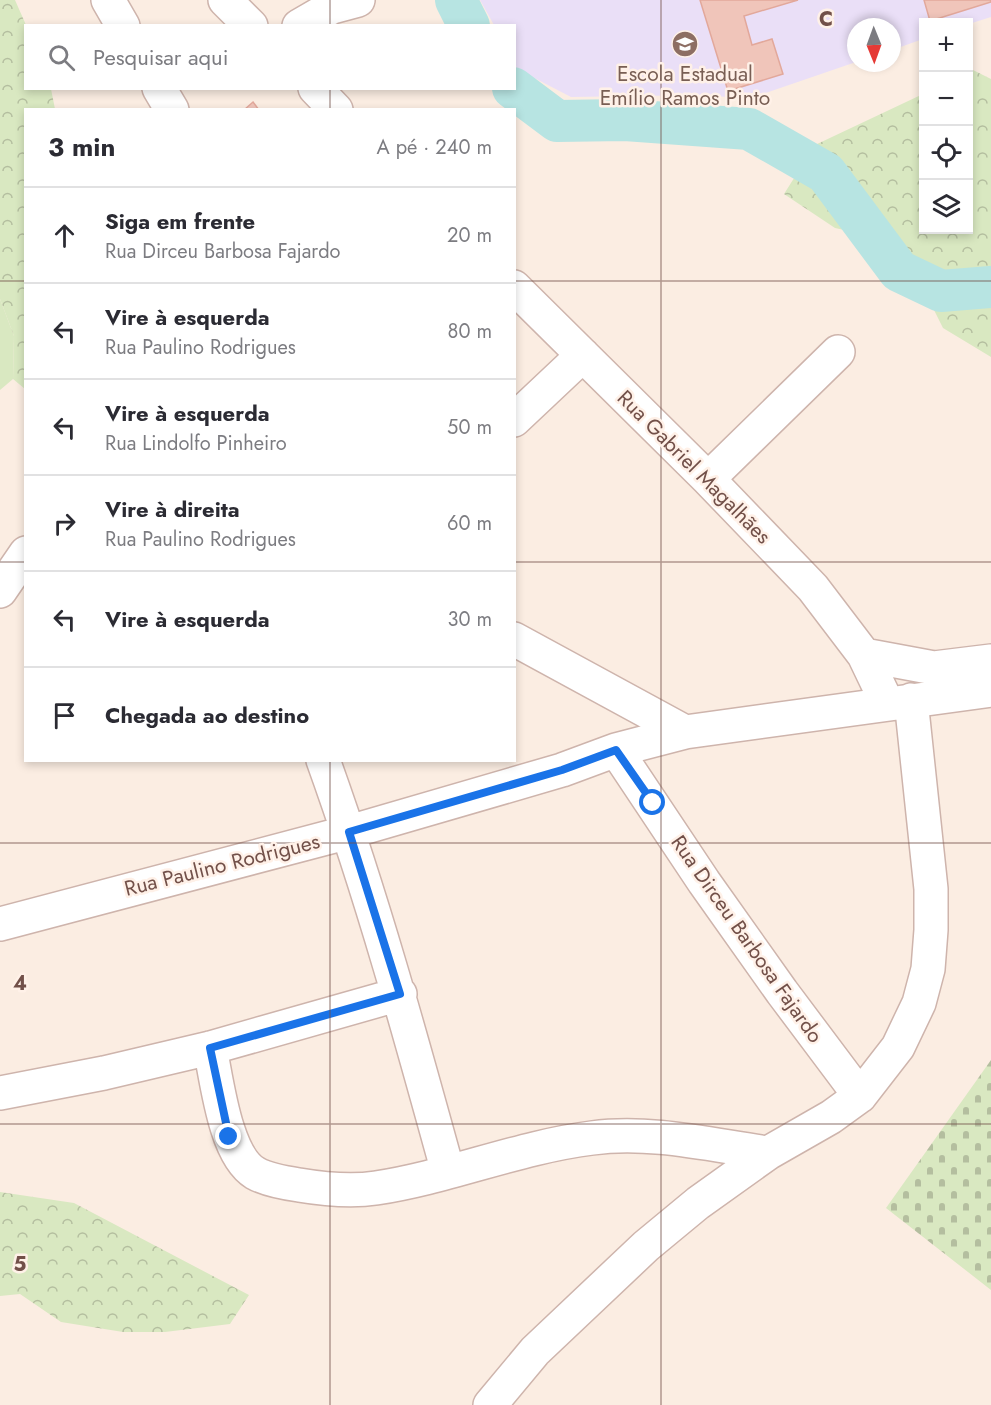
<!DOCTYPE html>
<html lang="pt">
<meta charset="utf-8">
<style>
body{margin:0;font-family:Jost,sans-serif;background:#f7f7f7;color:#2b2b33}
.controls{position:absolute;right:18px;top:18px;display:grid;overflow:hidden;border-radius:0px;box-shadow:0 3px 9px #0003}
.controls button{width:54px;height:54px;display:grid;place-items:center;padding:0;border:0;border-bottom:2px solid #e1e1e2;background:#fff;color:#2b2b33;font:30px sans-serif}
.compass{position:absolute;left:847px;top:18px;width:54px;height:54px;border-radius:50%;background:#fff;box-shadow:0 3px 9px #0003;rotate:179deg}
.stop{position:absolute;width:18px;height:18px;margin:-14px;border:4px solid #1a73e8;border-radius:50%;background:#fff}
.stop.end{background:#1a73e8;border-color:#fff;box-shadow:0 2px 6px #0008}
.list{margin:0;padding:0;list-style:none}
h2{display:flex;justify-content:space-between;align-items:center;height:78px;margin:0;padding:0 24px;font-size:26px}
h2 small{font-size:20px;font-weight:400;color:#7c7c81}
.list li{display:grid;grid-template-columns:39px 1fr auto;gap:18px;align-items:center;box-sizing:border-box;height:96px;padding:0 24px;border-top:2px solid #e1e1e2}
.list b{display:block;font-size:22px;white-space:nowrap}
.list p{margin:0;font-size:20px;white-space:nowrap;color:#7c7c81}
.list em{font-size:20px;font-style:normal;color:#7c7c81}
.icon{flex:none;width:33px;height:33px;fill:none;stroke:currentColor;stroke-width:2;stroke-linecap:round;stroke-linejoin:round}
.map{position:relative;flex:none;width:991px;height:1405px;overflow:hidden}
.search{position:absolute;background:#fff;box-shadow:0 3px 9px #0003;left:24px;top:24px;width:492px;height:66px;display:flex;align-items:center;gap:15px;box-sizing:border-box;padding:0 21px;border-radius:0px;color:#7c7c81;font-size:22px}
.panel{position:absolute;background:#fff;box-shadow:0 3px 9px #0003;left:24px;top:108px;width:492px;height:654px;border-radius:0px}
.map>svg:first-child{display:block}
.education{fill:#eadff7}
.green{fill:#d9e8c1}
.forest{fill:url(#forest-crowns)}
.cemetery{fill:url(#cemetery-stones)}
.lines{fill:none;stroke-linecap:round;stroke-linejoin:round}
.river{stroke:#b7e4e2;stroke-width:42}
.building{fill:#f0c5ba;stroke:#e2a89b;stroke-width:1.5}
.minor-casing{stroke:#ceb4ac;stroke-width:36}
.minor{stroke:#fff;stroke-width:33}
.route{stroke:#1a73e8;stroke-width:8}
.grid{fill:none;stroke:#725049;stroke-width:1.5;stroke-opacity:0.55}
.labels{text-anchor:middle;stroke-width:5;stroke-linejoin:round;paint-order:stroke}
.education-label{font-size:21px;fill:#785e54;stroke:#fff1e8}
.street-label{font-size:21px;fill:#725049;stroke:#fff1e8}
.grid-label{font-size:20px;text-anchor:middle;font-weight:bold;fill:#725049;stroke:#fff1e8;stroke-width:5;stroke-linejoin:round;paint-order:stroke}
</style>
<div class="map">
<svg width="991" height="1405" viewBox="0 0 991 1405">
<defs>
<pattern id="forest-crowns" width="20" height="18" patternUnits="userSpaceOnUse" patternTransform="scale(1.5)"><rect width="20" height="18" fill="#d9e8c1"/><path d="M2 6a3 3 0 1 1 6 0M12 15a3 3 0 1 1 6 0" fill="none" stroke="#b4be9f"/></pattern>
<pattern id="cemetery-stones" width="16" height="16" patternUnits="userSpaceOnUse" patternTransform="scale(1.5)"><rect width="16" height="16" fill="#d9e8c1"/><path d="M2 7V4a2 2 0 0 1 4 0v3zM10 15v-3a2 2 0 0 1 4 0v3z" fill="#b4be9f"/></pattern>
</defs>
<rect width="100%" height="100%" fill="#fbede2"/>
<path class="education" d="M480,0h511v17l-22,7 -45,-2 -1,17 -31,11v-23h-36v35l-108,37 -43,-4 -134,2 -54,-28 -2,-6 -1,-37 -20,-1z"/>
<path class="green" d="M0,299l14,37 -1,43 -13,11z"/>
<path class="forest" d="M0,0h15l11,25v63l25,1 4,20 -29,1 -1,279 -12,-10 1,-43 -14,-37z
M969,68l22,11v278l-48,-29 -43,-86 -65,-14 -51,-34 31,-49 108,-51 1,136h44z
M0,1192l74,11 175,92 -19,29 -65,8h-42l-62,-10 -41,-28 -20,2z"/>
<path class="cemetery" d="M991,1060v230l-105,-82z"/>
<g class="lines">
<path class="river" d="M456,0l13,26
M513,88l44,33 68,-1 124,9 77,44 73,98 42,20 50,-4"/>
</g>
<path class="building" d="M700,0h98l-54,16 8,29 20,-6 11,35 -55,17z
M924,0h67v2l-61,19z
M253,102l6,8h-15z"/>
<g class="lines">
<defs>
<path id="minor" d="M108,0l15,26
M225,0l26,26
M299,26l33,-19 26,-7
M159,88l13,22
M315,88l21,22
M514,287l194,192 105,109 51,67 23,48
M514,420l69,-65
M708,479l130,-127
M0,591l26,-38
M514,639l171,93
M864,655l70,13 57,-7
M616,750l88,132 78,110 78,104
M323,760c49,136 87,274 125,412
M0,924l349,-92 213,-62 54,-20 69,-18 306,-42
M210,1048c7,33 15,107 45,125 12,7 30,10 44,12 24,4 52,7 77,3 73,-11 143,-41 216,-50 58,-8 119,7 176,15
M0,1093l104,-20 106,-25 190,-54
M490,1405l45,-54 111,-105 52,-43 70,-50 63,-36 29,-21 38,-49 21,-44 9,-34 3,-39v-41l-20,-189"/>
</defs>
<use href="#minor" class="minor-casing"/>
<use href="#minor" class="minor"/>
</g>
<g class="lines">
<path class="route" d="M229,1137l-19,-89 190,-54 -51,-162 213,-62 54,-20 37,53"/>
</g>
<path class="grid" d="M330,0v26M661,0v1405M330,88v22M0,281h26M514,281h477M0,562h26M514,562h477M330,760v645M0,843h991M0,1124h991"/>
<defs>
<symbol id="school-disc" viewBox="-11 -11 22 22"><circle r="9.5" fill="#8d6e63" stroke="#fff1e8"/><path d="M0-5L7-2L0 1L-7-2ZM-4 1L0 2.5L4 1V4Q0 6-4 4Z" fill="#fff"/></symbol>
</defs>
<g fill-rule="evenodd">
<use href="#school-disc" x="670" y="29" width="30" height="30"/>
</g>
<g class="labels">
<g class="education-label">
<text x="685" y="81">Escola Estadual<tspan x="685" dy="24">Emílio Ramos Pinto</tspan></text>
</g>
<g class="street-label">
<text transform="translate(694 467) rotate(45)" y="7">Rua Gabriel Magalhães</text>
<text transform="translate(222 865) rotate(-14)" y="7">Rua Paulino Rodrigues</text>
<text transform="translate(747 939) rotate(55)" y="7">Rua Dirceu Barbosa Fajardo</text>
</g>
</g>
<g class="grid-label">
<text x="826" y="26">C</text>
<text x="20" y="990">4</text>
<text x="20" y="1271">5</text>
</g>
</svg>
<div class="controls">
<button>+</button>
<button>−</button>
<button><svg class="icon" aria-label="locate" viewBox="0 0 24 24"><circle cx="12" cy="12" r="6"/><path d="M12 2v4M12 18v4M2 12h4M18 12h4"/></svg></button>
<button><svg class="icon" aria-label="layers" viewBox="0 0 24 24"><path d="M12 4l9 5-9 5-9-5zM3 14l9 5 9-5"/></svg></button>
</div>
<svg class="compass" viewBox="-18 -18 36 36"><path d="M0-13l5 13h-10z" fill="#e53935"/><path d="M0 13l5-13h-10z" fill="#7c7c81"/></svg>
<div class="stop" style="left:653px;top:803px"></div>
<div class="stop end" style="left:229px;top:1137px"></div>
<div class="search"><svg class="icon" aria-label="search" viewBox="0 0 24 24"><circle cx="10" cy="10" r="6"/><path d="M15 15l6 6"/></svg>Pesquisar aqui</div>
<section class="panel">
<h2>3 min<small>A pé · 240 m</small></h2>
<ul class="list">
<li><svg class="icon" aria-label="ahead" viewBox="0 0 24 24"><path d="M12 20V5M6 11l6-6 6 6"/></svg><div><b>Siga em frente</b><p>Rua Dirceu Barbosa Fajardo</p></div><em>20 m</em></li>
<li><svg class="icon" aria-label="left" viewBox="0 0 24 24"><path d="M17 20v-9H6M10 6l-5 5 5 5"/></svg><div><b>Vire à esquerda</b><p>Rua Paulino Rodrigues</p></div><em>80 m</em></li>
<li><svg class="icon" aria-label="left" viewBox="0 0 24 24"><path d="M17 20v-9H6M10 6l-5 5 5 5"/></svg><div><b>Vire à esquerda</b><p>Rua Lindolfo Pinheiro</p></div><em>50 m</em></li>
<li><svg class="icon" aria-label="right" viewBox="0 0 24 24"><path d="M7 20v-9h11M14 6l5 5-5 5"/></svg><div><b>Vire à direita</b><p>Rua Paulino Rodrigues</p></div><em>60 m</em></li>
<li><svg class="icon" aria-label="left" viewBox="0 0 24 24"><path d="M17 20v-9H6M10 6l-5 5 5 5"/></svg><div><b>Vire à esquerda</b></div><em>30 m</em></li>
<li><svg class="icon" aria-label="arrive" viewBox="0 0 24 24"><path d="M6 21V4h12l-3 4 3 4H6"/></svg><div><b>Chegada ao destino</b></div></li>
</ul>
</section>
</div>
